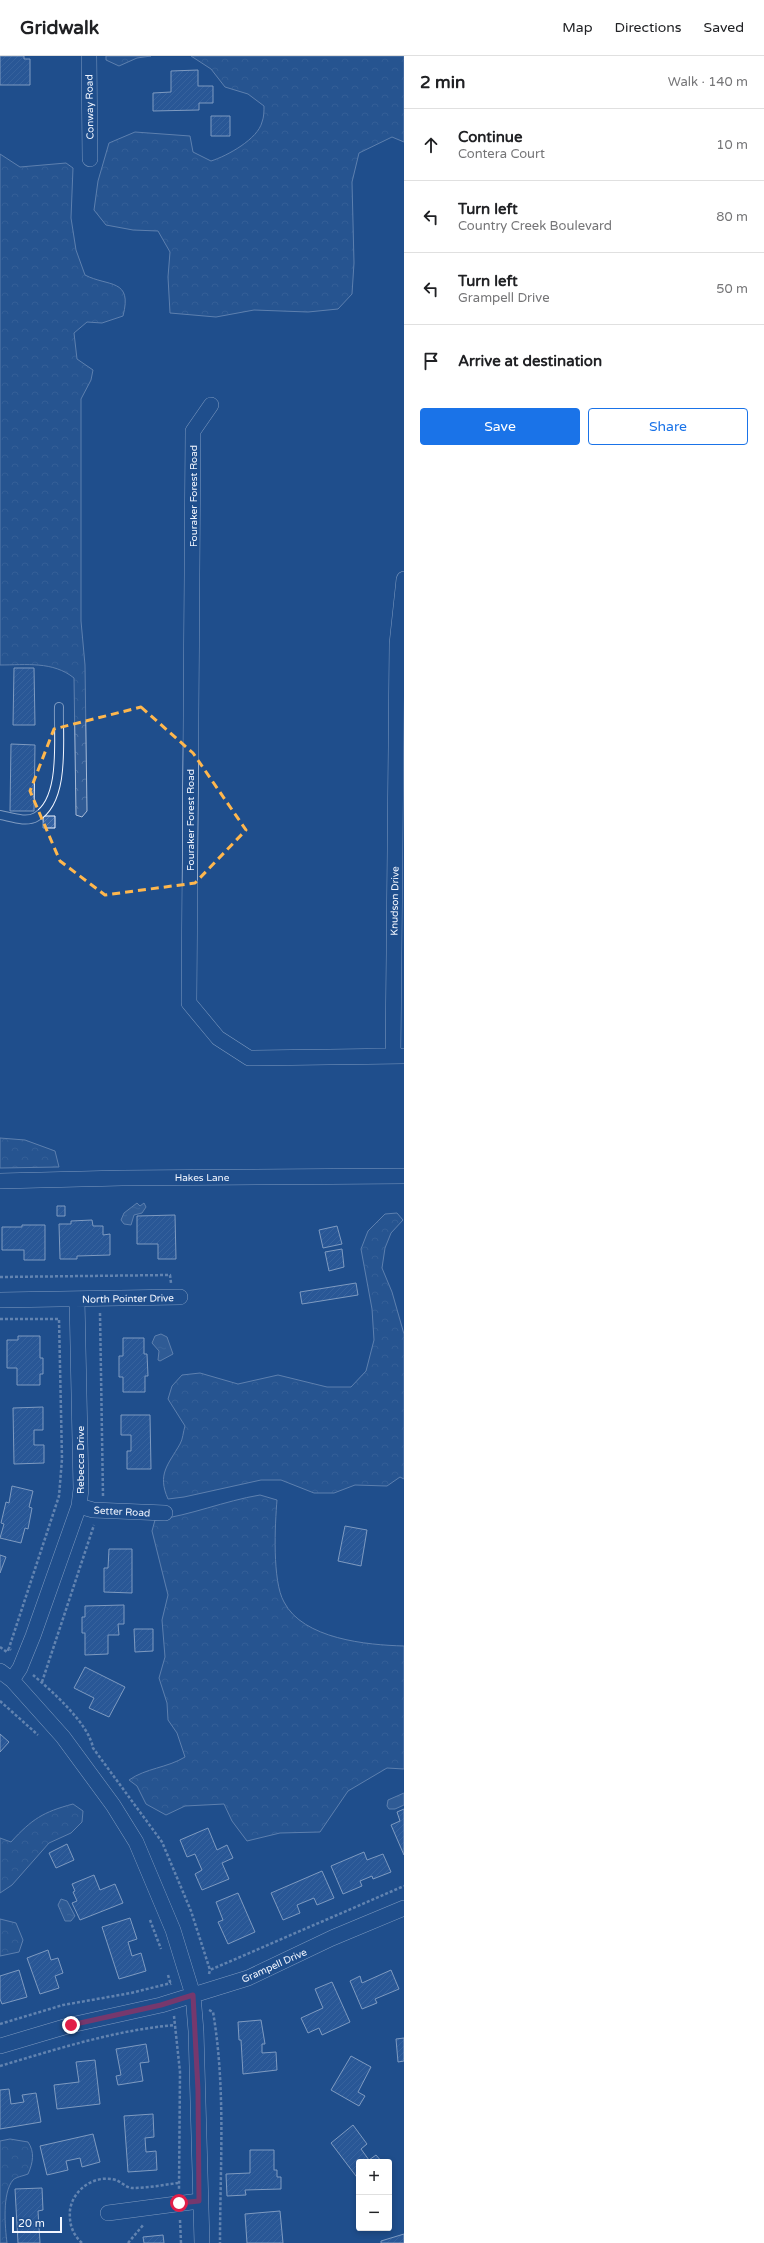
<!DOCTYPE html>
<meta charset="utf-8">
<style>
body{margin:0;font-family:"Varela Round",sans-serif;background:#f6f6f6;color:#202124}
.controls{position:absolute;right:12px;bottom:12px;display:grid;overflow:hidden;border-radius:4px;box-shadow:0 2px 6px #0003}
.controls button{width:36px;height:36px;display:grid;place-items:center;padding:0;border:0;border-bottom:1px solid #e0e0e0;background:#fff;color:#202124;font:20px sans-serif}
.scale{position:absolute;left:12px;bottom:10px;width:50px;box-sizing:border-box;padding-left:4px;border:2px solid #f2f6ff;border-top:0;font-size:11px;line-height:14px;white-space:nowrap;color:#f2f6ff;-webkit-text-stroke:3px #1f4e8c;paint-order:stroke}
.stop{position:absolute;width:12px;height:12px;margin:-9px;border:3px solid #e11d48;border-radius:50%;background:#fff}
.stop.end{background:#e11d48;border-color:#fff;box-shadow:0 1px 4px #0008}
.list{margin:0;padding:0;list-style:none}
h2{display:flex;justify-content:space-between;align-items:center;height:52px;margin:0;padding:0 16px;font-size:17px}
h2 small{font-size:13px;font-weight:400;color:#757577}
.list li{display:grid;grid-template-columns:26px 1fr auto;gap:12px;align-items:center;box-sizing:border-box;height:72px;padding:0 16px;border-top:1px solid #e0e0e0}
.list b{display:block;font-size:15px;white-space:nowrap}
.list p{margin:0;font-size:13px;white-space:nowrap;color:#757577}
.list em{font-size:13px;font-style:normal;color:#757577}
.actions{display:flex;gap:8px;padding:12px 16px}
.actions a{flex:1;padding:9px 0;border:1px solid #1a73e8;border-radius:4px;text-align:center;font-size:14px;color:#1a73e8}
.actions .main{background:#1a73e8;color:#fff}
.icon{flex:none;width:22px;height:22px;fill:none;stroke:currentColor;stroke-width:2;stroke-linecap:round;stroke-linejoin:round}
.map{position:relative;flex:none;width:404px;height:2187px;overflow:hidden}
header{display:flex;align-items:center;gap:24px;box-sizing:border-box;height:56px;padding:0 20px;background:#fff;border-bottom:1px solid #e0e0e0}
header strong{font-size:19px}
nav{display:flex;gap:22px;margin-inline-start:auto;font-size:14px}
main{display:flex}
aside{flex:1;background:#fff}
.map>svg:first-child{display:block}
.forest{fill:url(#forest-crowns);stroke:#a8bbd7}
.water{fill:url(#water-ripples);stroke:#a8bbd7}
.building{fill:url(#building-hatch);stroke:#f2f6ff}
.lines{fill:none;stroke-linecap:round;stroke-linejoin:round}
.lane-casing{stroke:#f2f6ff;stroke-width:10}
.street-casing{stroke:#f2f6ff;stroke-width:16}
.path{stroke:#b3c4dc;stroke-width:2.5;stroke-dasharray:3 2;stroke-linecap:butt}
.lane{stroke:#1f4e8c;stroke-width:8}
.street{stroke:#1f4e8c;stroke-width:15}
.route{stroke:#e11d48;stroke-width:5}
.marked{fill:none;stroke:#ffb74d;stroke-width:3;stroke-dasharray:8 5;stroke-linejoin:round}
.labels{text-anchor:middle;stroke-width:3;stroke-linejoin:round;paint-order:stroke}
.street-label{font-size:10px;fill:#f2f6ff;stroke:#1f4e8c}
</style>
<header>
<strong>Gridwalk</strong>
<nav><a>Map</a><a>Directions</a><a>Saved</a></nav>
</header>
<main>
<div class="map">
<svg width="404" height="2187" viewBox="0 0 404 2187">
<defs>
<pattern id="forest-crowns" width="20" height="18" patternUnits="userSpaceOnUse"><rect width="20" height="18" fill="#305b95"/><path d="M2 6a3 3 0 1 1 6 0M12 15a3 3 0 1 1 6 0" fill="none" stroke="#4e73a5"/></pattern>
<pattern id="water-ripples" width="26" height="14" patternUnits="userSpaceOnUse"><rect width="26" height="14" fill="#446ba0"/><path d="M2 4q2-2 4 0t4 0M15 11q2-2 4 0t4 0" fill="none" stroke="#5f81ae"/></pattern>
<pattern id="building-hatch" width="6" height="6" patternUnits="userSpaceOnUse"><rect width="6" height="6" fill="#3563a3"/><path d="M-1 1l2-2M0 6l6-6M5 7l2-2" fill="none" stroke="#537ab1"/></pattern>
</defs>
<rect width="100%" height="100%" fill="#1f4e8c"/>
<path class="forest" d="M106,0h45l-14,2 -18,8 -13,-6z
M191,0h213v86l-12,-5 -33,16 -7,29 2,81 -2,31 -14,15 -30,3 -54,-2 -38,7 -46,-4 -2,-36 2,-25 -12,-21 -25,-1 -27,-5 -12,-15 4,-29 11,-38 26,-11 55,4 3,16 18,9c16,-5 47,-22 51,-39 2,-5 2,-11 2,-16l-16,-12 -23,-7 -14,-18z
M0,98l20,13 46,-4 7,5 -2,50 5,32 9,25c23,12 48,3 38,41l-21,7 -15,-1 -13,11 3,26 16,11 -2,10 -10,19v222l4,44 2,146 -5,6 -6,-2 -2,-137c-21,-17 -48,-13 -74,-13z
M0,1082l25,2 30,11 4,16 -59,1z
M397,1157l6,7 -12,13 -6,15 -3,20 10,24 12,42v145l-4,-2 -13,9 -32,-1 -21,8h-20l-33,-13h-20l-77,17 -16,2c-11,-25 0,-34 12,-55 3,-5 3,-12 5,-18l-17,-27 4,-13 10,-11 18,-2 38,11 40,-9 49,12h24l15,-16 8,-31 -2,-31 -11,-60 7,-18 17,-17z
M260,1439l17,5c-2,24 -5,81 7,102 19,37 83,43 120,44v123l-17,-1 -39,23 -28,41 -40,1 -33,8 -15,-20 -8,-17 -39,2 -19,9 -20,-11 -9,-18 -8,-6c17,-12 38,-12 56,-23l-8,-24 -9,-13 -1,-17 -8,-25 6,-21 -3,-37 6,-25 -16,-64 3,-11c37,-5 69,-19 105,-25z
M73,1748l10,7 -1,11 -11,11 -22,10 -37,42 -12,8v-55l11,4c21,-23 32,-30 62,-38z
M0,1863l16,4 7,17 -4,12 -19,4z
M10,2083l18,3c7,10 5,21 0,32 -5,2 -12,3 -15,6 -11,13 -8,47 -6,63h-7v-102z"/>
<path class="water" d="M137,1147l3,3 4,-3 2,4 -4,6 -8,2 -3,10 -7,-1 -3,-4 3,-7z
M161,1278l6,3 6,17 -13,7 -2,-1 1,-9 -7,-8 3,-7z
M404,1737v12l-9,4h-6l-2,-3 1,-6z
M61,1843l6,2 8,15 -4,5h-6l-7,-16z"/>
<path class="building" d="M0,0h24v3h6v26h-30z
M198,14v16h15v17h-14v7l-46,1v-18l18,-1v-21z
M211,60h19v20h-19z
M14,612h20l1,57h-22z
M11,688l24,1 -1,66h-24z
M43,760h12v12h-12z
M57,1150h8v10h-8z
M175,1159l1,44h-18v-15h-21v-28z
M92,1164l1,6h10v9l7,-1v21l-33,1v3h-17l-1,-35h12v-3z
M22,1169h23v35h-21v-10h-22v-23h20z
M337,1170l5,18 -19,4 -4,-18z
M342,1193l2,18 -15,4 -4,-19z
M356,1227l2,12 -56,9 -2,-12z
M18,1280h22v22h3v16h-3v11h-23v-17h-10v-28h11z
M123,1282h21v16h3l1,22h-3v16h-22v-15h-4v-21h4z
M43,1351v23h-9v15h10v18l-30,1 -1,-56z
M121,1359h29l1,54h-24v-18h4v-16h-10z
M12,1430l21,5 -4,16 3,1 -4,21 -3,-1 -4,15 -21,-5 4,-14 -3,-1 5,-21 3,1z
M345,1470l22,4 -6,36 -23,-5z
M109,1493h23v44l-28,-1v-24h4z
M0,1499l6,2 -6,16z
M124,1549v19h-6l1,11h-11v19l-23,1v-22h-3v-16h3v-11z
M134,1573h19v22l-18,1z
M85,1611l40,20 -16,30 -20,-9 5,-10 -20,-10z
M0,1678l9,8 -9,10z
M404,1753v46l-13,-30 9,-4 -3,-9z
M208,1772l9,22 10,-5 6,13 -11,5 7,16 -27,11 -7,-16 7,-4 -7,-16 -8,3 -7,-17z
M67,1788l7,16 -18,8 -7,-15z
M364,1796l3,8 16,-6 8,18 -18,7 -1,-3 -12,5 2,5 -19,8 -12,-28z
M322,1815l12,27 -17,7 -3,-7 -17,7 3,8 -17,7 -12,-27z
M94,1819l6,15 15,-6 8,19 -43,17 -8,-17 5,-2 -4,-9 2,-1 -3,-7z
M238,1837l17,39 -27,12 -10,-22 5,-2 -7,-18z
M130,1862l7,21 -9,3 4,14 9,-3 5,18 -27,8 -17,-52z
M48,1894l3,10 7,-2 5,15 -8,3 4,12 -19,6 -13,-36z
M19,1914l8,27 -25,7 -2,-5v-23z
M391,1914l8,19 -24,10 2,4 -15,6 -12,-28 10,-5 2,7z
M332,1926l18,40 -28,13 -3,-7 -11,5 -7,-15 22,-10 -8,-19z
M261,1964l4,24h-3v9l14,-1 1,18 -34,4 -2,-34h-2l-1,-18z
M404,1982v23l-6,1 -2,-23z
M146,1988l3,18 -9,1 3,18 -25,4 -2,-9 5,-1 -5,-26z
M351,2000l20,11 -13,25 7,4 -6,10 -28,-16z
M95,2004l5,44 -43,5 -3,-24 25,-3 -3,-20z
M9,2033l2,15 13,-2 -2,-7 14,-2 5,29 -41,7v-39z
M153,2058l1,23 -9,1 1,14 10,-1 1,19 -29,2 -4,-56z
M353,2069l14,19 -6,5 8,11 7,-5 6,7h-23v18l-28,-37z
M93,2078l7,28 -18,5 -2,-9 -14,3 2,9 -21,5 -7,-29z
M250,2094h24v20h3v7h4v12l-36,1 1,5 -19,1 -1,-22 24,-1z
M42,2132l1,22 -5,1 2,32h-22l-3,-54z
M280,2155l3,32h-36l-2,-29z
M404,2178v9h-23v-2z
M163,2179l1,8h-20l-1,-6z"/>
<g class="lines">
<defs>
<path id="lane" d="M0,759c11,2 26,8 36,2 30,-17 22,-80 23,-110"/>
<path id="street" d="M89,0l1,103
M211,349l-18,26 -4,572 29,35 31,20 155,-2
M393,1000l4,-412 7,-65
M0,1125l122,-3 282,-2
M0,1244l180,-3
M79,1450l14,4 72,3
M0,1615l12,9 51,57 50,68 23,37 37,88 20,65 3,36 6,212
M12,1624l8,-12 13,-32 46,-130 2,-17 -4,-190
M0,1990l71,-21 90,-20 87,-27 84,-40 72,-30
M108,2157l91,-12"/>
</defs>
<use href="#lane" class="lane-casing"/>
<use href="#street" class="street-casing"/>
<path class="path" d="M0,1221l170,-2 1,8
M100,1257l3,183
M0,1263h59l3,140 -3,37 -50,152
M0,1591l7,5 2,-4 2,2
M33,1619c19,16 56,49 60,73l69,94 29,69 19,59
M42,1626l52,-157
M0,1645l38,34
M150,1864l11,29
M209,1918l1,-4 7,-3 187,-81
M168,1919l3,10
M209,1954l4,2c13,76 7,155 7,231
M174,1960l6,56 -1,117
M0,1968l63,-19 68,-12 40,-10
M0,2010c57,-17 116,-36 175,-41
M180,2164l1,23
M82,2187c-10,-9 -13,-20 -12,-33 3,-21 25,-36 46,-30 5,2 11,8 16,8 15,0 31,-3 46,-5
M128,2187l16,-19"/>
<use href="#lane" class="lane"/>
<use href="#street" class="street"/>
</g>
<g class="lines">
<path class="route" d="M71,1969l90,-20 32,-10 5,95 1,111 -20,2"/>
</g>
<path d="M0 0H404V2187H0ZM141,651l52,46 53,77 -51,53 -90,12 -45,-34 -30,-70 24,-62z" fill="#1f4e8c" fill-opacity=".55" fill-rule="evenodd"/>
<path class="marked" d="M141,651l52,46 53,77 -51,53 -90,12 -45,-34 -30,-70 24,-62z"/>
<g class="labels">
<g class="street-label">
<text transform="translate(89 51) rotate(-91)" y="4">Conway Road</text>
<text transform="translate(193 440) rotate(-90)" y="4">Fouraker Forest Road</text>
<text transform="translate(190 764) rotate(-90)" y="4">Fouraker Forest Road</text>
<text transform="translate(394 845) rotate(-89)" y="4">Knudson Drive</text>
<text x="202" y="1125">Hakes Lane</text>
<text transform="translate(128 1242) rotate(-1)" y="4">North Pointer Drive</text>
<text transform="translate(80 1404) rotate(-90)" y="4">Rebecca Drive</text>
<text transform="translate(122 1455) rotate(3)" y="4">Setter Road</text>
<text transform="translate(274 1909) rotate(-24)" y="4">Grampell Drive</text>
</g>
</g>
</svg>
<div class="controls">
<button>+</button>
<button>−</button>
</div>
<div class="scale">20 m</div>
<div class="stop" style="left:179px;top:2147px"></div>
<div class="stop end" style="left:71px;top:1969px"></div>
</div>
<aside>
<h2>2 min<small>Walk · 140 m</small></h2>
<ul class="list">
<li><svg class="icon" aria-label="ahead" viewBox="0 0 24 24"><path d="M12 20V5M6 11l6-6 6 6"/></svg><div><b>Continue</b><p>Contera Court</p></div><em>10 m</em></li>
<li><svg class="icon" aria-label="left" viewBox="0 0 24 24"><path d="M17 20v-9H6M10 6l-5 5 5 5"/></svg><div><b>Turn left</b><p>Country Creek Boulevard</p></div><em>80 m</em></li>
<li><svg class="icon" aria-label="left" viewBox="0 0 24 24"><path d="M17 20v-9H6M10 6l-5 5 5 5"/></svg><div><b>Turn left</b><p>Grampell Drive</p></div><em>50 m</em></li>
<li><svg class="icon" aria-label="arrive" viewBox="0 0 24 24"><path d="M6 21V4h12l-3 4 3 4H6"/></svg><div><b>Arrive at destination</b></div></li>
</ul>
<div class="actions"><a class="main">Save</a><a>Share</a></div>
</aside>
</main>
